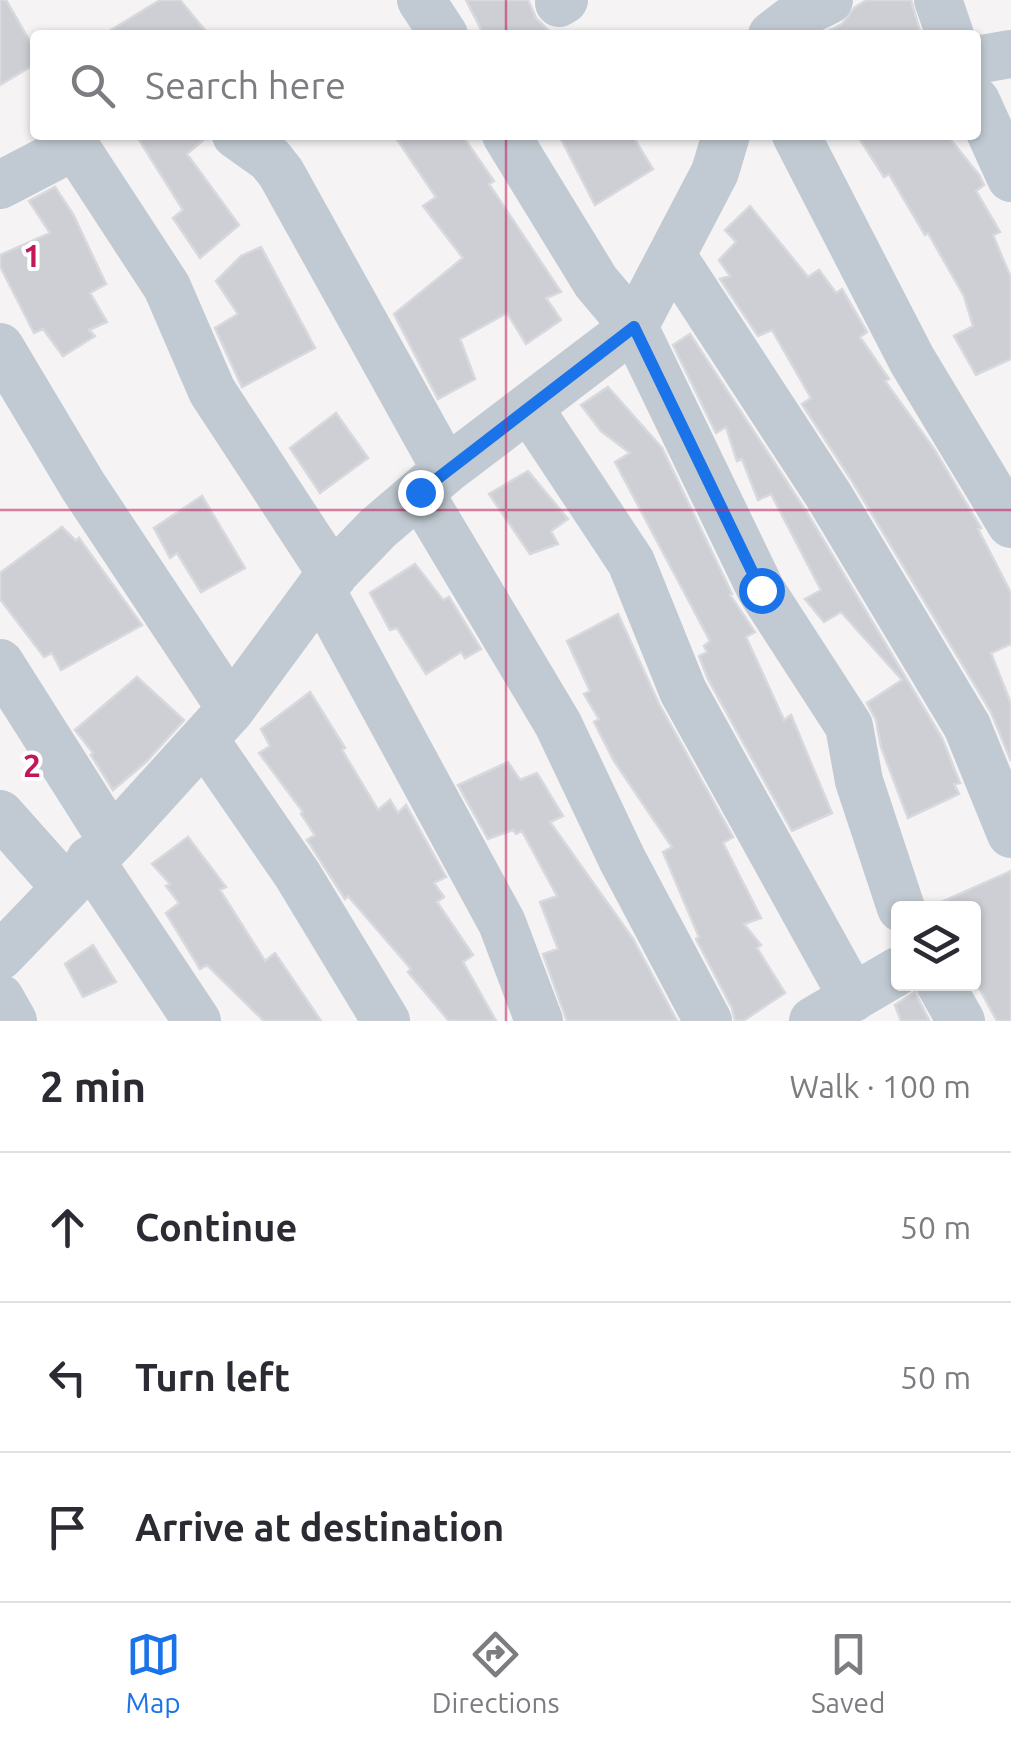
<!DOCTYPE html>
<meta charset="utf-8">
<style>
body{margin:0;font-family:Ubuntu,sans-serif;background:#f2f2f3;color:#2b2b33}
.controls{position:absolute;right:30px;bottom:30px;display:grid;overflow:hidden;border-radius:10px;box-shadow:0 2px 8px #0004}
.controls button{width:90px;height:90px;display:grid;place-items:center;padding:0;border:0;border-bottom:2px solid #e1e1e2;background:#fff;color:#2b2b33;font:50px sans-serif}
.stop{position:absolute;width:30px;height:30px;margin:-22px;border:8px solid #1a73e8;border-radius:50%;background:#fff}
.stop.end{background:#1a73e8;border-color:#fff;box-shadow:0 2px 10px #0008}
.list{margin:0;padding:0;list-style:none}
h2{display:flex;justify-content:space-between;align-items:center;height:130px;margin:0;padding:0 40px;font-size:42px}
h2 small{font-size:32px;font-weight:400;color:#7c7c81}
.list li{display:grid;grid-template-columns:65px 1fr auto;gap:30px;align-items:center;box-sizing:border-box;height:150px;padding:0 40px;border-top:2px solid #e1e1e2}
.list b{display:block;font-size:38px;white-space:nowrap}
.list em{font-size:32px;font-style:normal;color:#7c7c81}
.icon{flex:none;width:55px;height:55px;fill:none;stroke:currentColor;stroke-width:2;stroke-linecap:round;stroke-linejoin:round}
.map{position:relative;flex:none;width:1011px;height:1021px;overflow:hidden}
.search{position:absolute;background:#fff;box-shadow:0 2px 8px #0004;left:30px;right:30px;top:30px;height:110px;display:flex;align-items:center;gap:25px;box-sizing:border-box;padding:0 35px;border-radius:10px;color:#7c7c81;font-size:38px}
.sheet{height:580px;background:#fff}
nav{display:flex;justify-content:space-around;align-items:center;box-sizing:border-box;height:140px;border-top:2px solid #e1e1e2;background:#fff;font-size:28px;color:#7c7c81}
nav a{display:grid;justify-items:center;gap:5px}
nav .on{color:#1a73e8}
.map>svg:first-child{display:block}
.building{fill:#cdcfd5;stroke:#d7d9de;stroke-width:2.5}
.lines{fill:none;stroke-linecap:round;stroke-linejoin:round}
.street{stroke:#c1cad2;stroke-width:48}
.route{stroke:#1a73e8;stroke-width:12}
.grid{fill:none;stroke:#c2185b;stroke-width:2.5;stroke-opacity:0.55}
.grid-label{font-size:32px;text-anchor:middle;font-weight:bold;fill:#c2185b;stroke:#fff;stroke-width:8;stroke-linejoin:round;paint-order:stroke}
</style>
<div class="map">
<svg width="1011" height="1021" viewBox="0 0 1011 1021">
<rect width="100%" height="100%" fill="#f5f3f3"/>
<path class="building" d="M0,0h6l29,50v14l-35,21z
M160,0h20l29,35h-106z
M466,0h62l8,18 17,17h-69z
M867,0h44l9,31 -9,4h-91l22,-11 13,-17z
M136,135h73l-22,19 52,71 -39,33 -27,-40 10,-8z
M394,135h68l32,46 -5,3 72,108 -15,6 15,22 -35,24 -19,-31 -47,26 15,40 -37,20 -44,-85 69,-56 -40,-52 13,-9z
M559,135h73l21,34 -58,36z
M857,135h90l32,40 5,10 -8,6 24,41 -7,3 18,43v81l-35,16 -22,-39 19,-10 -9,-30 -36,-63 -3,2 -36,-61 -5,3z
M55,187l18,27 33,70 -16,9 17,29 -18,8 6,6 -32,20 -20,-27 -9,4 -34,-67v-11l50,-22 -21,-32z
M750,206l58,71 11,-7 17,23 6,-4 25,43 -7,5 29,42 -4,2 49,68 47,79 -3,1 33,64v51l-20,9 20,51v57l-20,-49 -139,-231 -50,-77 9,-6 -39,-68 -14,6 -38,-57 10,-3 -11,-16 17,-18 -11,-12z
M261,247l54,101 -73,39 -27,-59 23,-14 -22,-33 25,-25z
M690,334l116,177 136,227 18,45 -6,1 5,10 -51,24 -27,-71 -5,-27 -9,-17 35,-23 -61,-68 -17,10 -19,-23 16,-9 -50,-96 -13,6 -16,-41 -5,2 -11,-34 -10,6 -43,-88z
M608,387l54,61 70,146 -2,1 25,37 -9,5 38,83 7,-5 41,98 -40,18 -84,-152 -9,-23 8,-4 -3,-6 6,-5 -95,-179 15,-9 -29,-22 -20,-26z
M336,413l32,45 -48,35 -30,-45z
M528,471l40,48 -17,12 7,13 -28,10 -41,-60z
M202,496l43,72 -44,24 -24,-39 -7,5 -16,-30z
M62,527l14,14 3,-3 63,87 -81,45 -9,-17 -8,4 -44,-58v-26z
M415,564l28,36 6,-3 32,52 -16,9 -4,-6 -35,22 -29,-46 -7,2 -20,-37z
M618,614l41,90 74,133 -10,6 38,75 -17,6 17,21 -4,3 28,45 -42,28h-8l-3,-13 -36,-69 3,-2 -36,-85 9,-5 -58,-86 -20,-39 5,-3 -15,-25 6,-3 -23,-50z
M137,677l47,43 -38,42 -33,28 -22,-35 2,-2 -18,-23z
M310,692l35,56 -3,2 36,60 12,-10 8,13 8,-8 40,72 -12,6 10,14 -7,5 36,53 -10,7 33,59h-47l-41,-49 3,-3 -63,-73 -3,3 -38,-59 8,-5 -14,-21 2,-2 -44,-59 11,-7 -9,-17z
M508,762l12,18 17,-7 26,43 -13,6 83,117 44,82h-110l-24,-67 15,-5 -18,-47 17,-6 -35,-65 -6,3 -3,-4 -25,9 -30,-54z
M188,837l38,50 -6,3 45,71 10,-8 46,68h-57l-57,-56 -7,4 -34,-56 13,-10 -13,-17 4,-2 -18,-20z
M1011,871v150h-14l-19,-35 -4,2 -3,-4h6l-3,-7v-69h-46z
M93,945l23,37 -33,15 -18,-33z
M915,992l14,28 -1,1h-27l-6,-16z"/>
<g class="lines">
<path class="street" d="M421,0l23,35
M938,0l12,35
M559,3l5,-3
M772,35l25,-19 32,-16
M976,60l35,-6
M976,101l35,77
M236,135l34,24 11,14 165,297
M506,135l90,147 38,45 127,263 88,136 10,55 42,127
M796,135l116,225 99,164
M0,185l75,-39 92,141 45,104 121,185
M673,257l156,239 138,230 44,108
M0,347l83,139 148,223
M529,408l102,154 52,129 170,307
M420,493l138,231 64,135 86,162
M320,588l182,335 37,98
M0,663l112,177
M204,739l93,135 89,147
M0,814l65,73
M90,860l107,161
M0,956l112,-116 119,-131 89,-121 58,-60 68,-58 188,-143 81,-155 11,-37
M940,984l21,37
M0,998l13,23
M813,1021l85,-50"/>
</g>
<g class="lines">
<path class="route" d="M420,492l214,-165 127,263"/>
</g>
<path class="grid" d="M506,0v35M506,135v886M0,510h1011"/>
<g class="grid-label">
<text x="32" y="267">1</text>
<text x="32" y="777">2</text>
</g>
</svg>
<div class="controls">
<button><svg class="icon" aria-label="layers" viewBox="0 0 24 24"><path d="M12 4l9 5-9 5-9-5zM3 14l9 5 9-5"/></svg></button>
</div>
<div class="stop" style="left:761px;top:590px"></div>
<div class="stop end" style="left:420px;top:492px"></div>
<div class="search"><svg class="icon" aria-label="search" viewBox="0 0 24 24"><circle cx="10" cy="10" r="6"/><path d="M15 15l6 6"/></svg>Search here</div>
</div>
<section class="sheet">
<h2>2 min<small>Walk · 100 m</small></h2>
<ul class="list">
<li><svg class="icon" aria-label="ahead" viewBox="0 0 24 24"><path d="M12 20V5M6 11l6-6 6 6"/></svg><div><b>Continue</b></div><em>50 m</em></li>
<li><svg class="icon" aria-label="left" viewBox="0 0 24 24"><path d="M17 20v-9H6M10 6l-5 5 5 5"/></svg><div><b>Turn left</b></div><em>50 m</em></li>
<li><svg class="icon" aria-label="arrive" viewBox="0 0 24 24"><path d="M6 21V4h12l-3 4 3 4H6"/></svg><div><b>Arrive at destination</b></div></li>
</ul>
</section>
<nav>
<a class="on"><svg class="icon" aria-label="map" viewBox="0 0 24 24"><path d="M3 6l6-2 6 2 6-2v14l-6 2-6-2-6 2zM9 4v14M15 6v14"/></svg>Map</a>
<a><svg class="icon" aria-label="directions" viewBox="0 0 24 24"><path d="M12 3l9 9-9 9-9-9zM9 14v-3h6M13 9l2 2-2 2"/></svg>Directions</a>
<a><svg class="icon" aria-label="saved" viewBox="0 0 24 24"><path d="M7 4h10v16l-5-4-5 4z"/></svg>Saved</a>
</nav>
